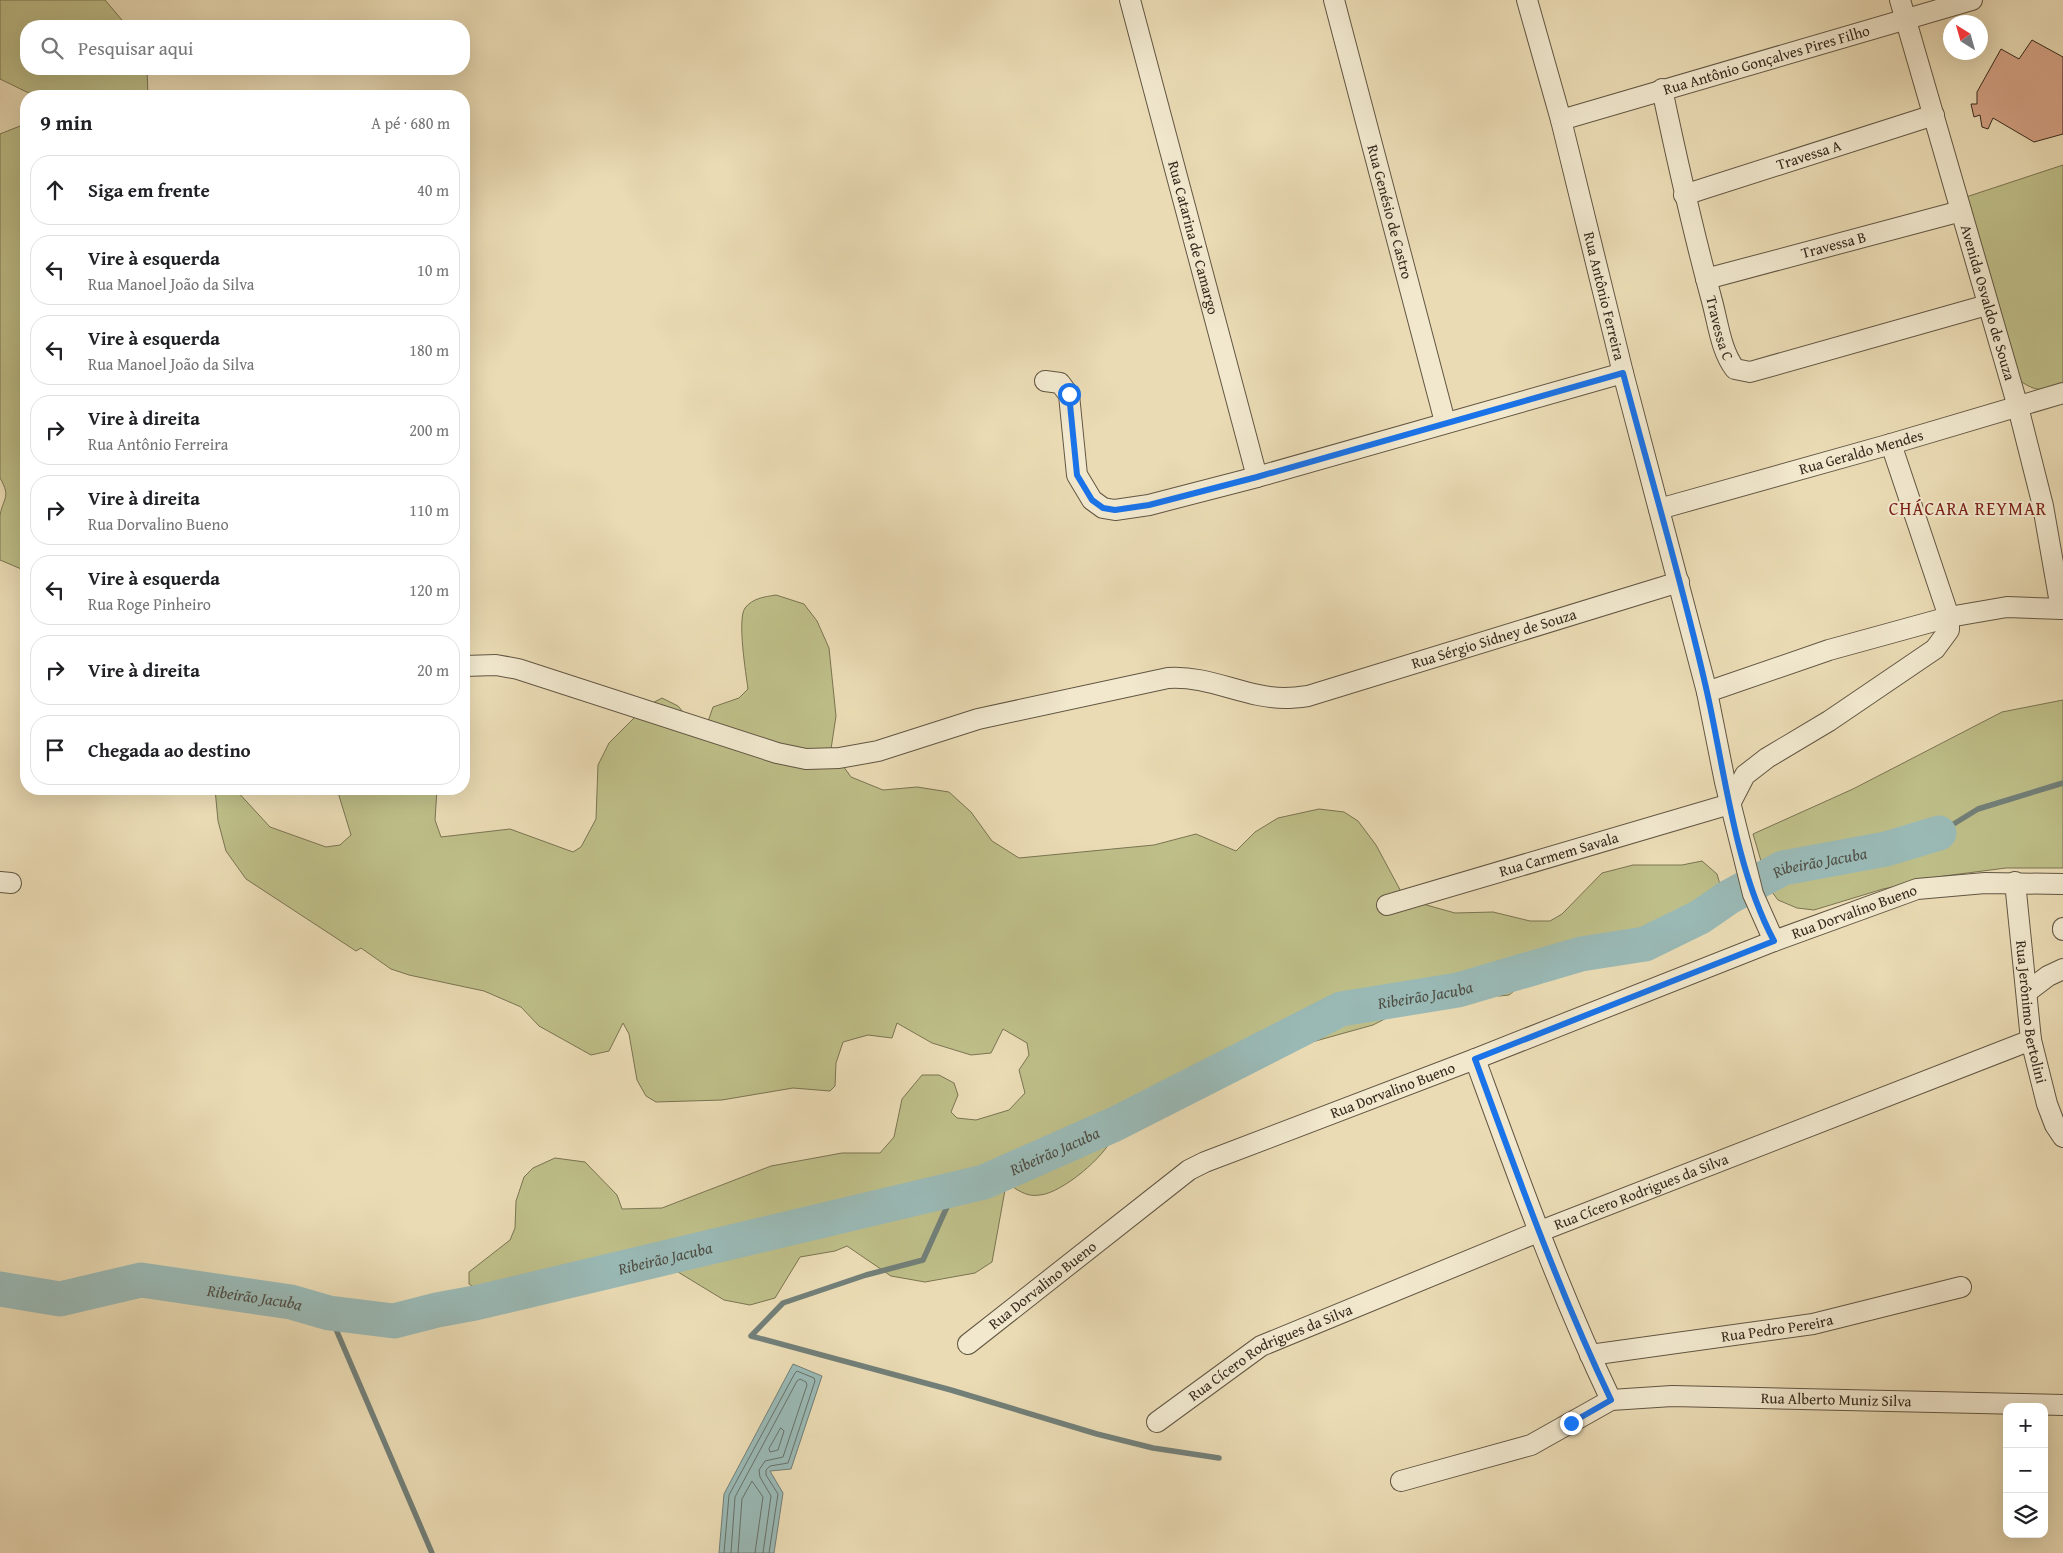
<!DOCTYPE html>
<html lang="pt">
<meta charset="utf-8">
<style>
body{margin:0;font-family:"Gentium Book Plus",serif;background:#f6f6f6;color:#202124}
.controls{position:absolute;right:15px;bottom:15px;display:grid;overflow:hidden;border-radius:10px;box-shadow:0 5px 20px #0002}
.controls button{width:45px;height:45px;display:grid;place-items:center;padding:0;border:0;border-bottom:1px solid #e0e0e0;background:#fff;color:#202124;font:25px sans-serif}
.compass{position:absolute;left:1943px;top:15px;width:45px;height:45px;border-radius:50%;background:#fff;box-shadow:0 5px 20px #0002;rotate:323deg}
.stop{position:absolute;width:15px;height:15px;margin:-11px;border:4px solid #1a73e8;border-radius:50%;background:#fff}
.stop.end{background:#1a73e8;border-color:#fff;box-shadow:0 1px 5px #0008}
.list{margin:0;padding:0;list-style:none}
h2{display:flex;justify-content:space-between;align-items:center;height:65px;margin:0;padding:0 20px;font-size:21px}
h2 small{font-size:16px;font-weight:400;color:#757577}
.list li{display:grid;grid-template-columns:32px 1fr auto;gap:15px;align-items:center;box-sizing:border-box;height:70px;margin:0 10px 10px;padding:0 10px;border:1px solid #e0e0e0;border-radius:20px}
.list b{display:block;font-size:19px;white-space:nowrap}
.list p{margin:0;font-size:16px;white-space:nowrap;color:#757577}
.list em{font-size:16px;font-style:normal;color:#757577}
.icon{flex:none;width:28px;height:28px;fill:none;stroke:currentColor;stroke-width:2;stroke-linecap:round;stroke-linejoin:round}
.map{position:relative;flex:none;width:2063px;height:1553px;overflow:hidden}
.search{position:absolute;background:#fff;box-shadow:0 5px 20px #0002;left:20px;top:20px;width:450px;height:55px;display:flex;align-items:center;gap:12px;box-sizing:border-box;padding:0 18px;border-radius:20px;color:#757577;font-size:19px}
.panel{position:absolute;background:#fff;box-shadow:0 5px 20px #0002;left:20px;top:90px;width:450px;height:705px;border-radius:20px}
.map>svg:first-child{display:block}
.green{fill:#bebe88;stroke:#7a7452}
.water{fill:#9ab9b5;stroke:#727f78}
.lines{fill:none;stroke-linecap:round;stroke-linejoin:round}
.shore{stroke:#687169;stroke-width:1}
.stream{stroke:#727f78;stroke-width:5.5}
.river{stroke:#9ab9b5;stroke-width:35}
.building{fill:#d5a285;stroke:#35291d}
.minor-casing{stroke:#625643;stroke-width:22}
.minor{stroke:#f1e8ce;stroke-width:20}
.route{stroke:#1a73e8;stroke-width:6}
.labels{text-anchor:middle;stroke-width:4;stroke-linejoin:round;paint-order:stroke}
.street-label{font-size:15px;fill:#35291d;stroke:#f1e8ce}
.water-label{font-size:16px;font-style:italic;fill:#4e4d43;stroke:#f1e8ce}
.quarter-label{font-size:18px;letter-spacing:1px;fill:#7a1f14;stroke:#f1e8ce}
</style>
<div class="map">
<svg width="2063" height="1553" viewBox="0 0 2063 1553">
<rect width="100%" height="100%" fill="#eadbb4"/>
<filter id="stains"><feTurbulence type="fractalNoise" baseFrequency=".004" numOctaves="4"/><feColorMatrix values="0 0 0 0 .2 0 0 0 0 .09 0 0 0 0 .02 0 0 0 .5 -.17"/></filter>
<radialGradient id="worn" r=".72"><stop offset=".6" stop-color="#630" stop-opacity="0"/><stop offset="1" stop-color="#630" stop-opacity=".3"/></radialGradient>
<path class="green" d="M0,0h105l22,26h-101v43h121l1,27h-113l-35,-17z
M25,124l1,1v446l-26,-11c0,-15 0,-30 0,-44 2,-17 12,-18 0,-38v-344z
M2063,165v221c-20,4 -26,7 -44,-6l-56,-182z
M776,595l28,9 13,17 12,27 7,68 -5,33 20,28 32,13 34,-3 32,5 22,20 21,29 27,17 135,-13 42,-11 40,17 19,-19 23,-14 41,-9 25,3 14,9 18,24 29,54 50,14 38,-1 37,9h20l12,-7 40,-41 31,-8h49l20,-4 15,13 4,14 -6,12 -18,11 -67,26 -36,4 -32,12 -53,42 -10,1 -33,-8 -18,4 -7,10 2,3 -39,4 -31,16 -97,27 -38,7 -54,25 -71,52c-7,20 -51,57 -73,59 -12,2 -19,-3 -29,-9l-6,4 -13,72 -17,11 -50,9 -34,-6 -44,-30 -12,5 -35,6 -25,41 -25,7 -26,-5 -51,-31 -17,-3 -24,4 -59,25 -65,15 -39,-26v-12l41,-32 5,-12 1,-27 8,-24 9,-9 22,-10 30,4 32,33 5,14 40,-1 109,-42 71,-13h38l14,-16 8,-38 20,-24h17l15,8 4,12 -7,17 6,6 19,2 33,-10 16,-17 -6,-23 10,-15 -2,-12 -24,-14 -12,24 -20,2 -39,-12 -35,-20 -5,15 -24,-3 -25,7 -7,21 -1,23 -5,5 -37,-3 -71,12 -66,2 -10,-6 -9,-16 -8,-46 -6,-11 -14,28 -18,4 -52,-29 -18,-19 -37,-16 -75,-16 -18,-6 -30,-21 -5,3 -110,-72 -20,-28 -8,-30 -3,-32h20l35,38 56,20 14,-2 11,-10 -14,-46h100l-2,31 6,17 69,-8 63,23 8,-5 15,-28 2,-54 11,-22 36,-36 17,-9 16,8 25,30 10,-29 26,-9 9,-9c-2,-15 -11,-70 -3,-81 8,-10 19,-11 31,-13z
M2063,700v168h-57l-62,8 -61,13 -69,21 -17,-2 -19,-8 -9,-12 -16,-54 100,-45 149,-77z"/>
<path class="water" d="M793,1364l29,12 -31,93 -21,2 13,22 -9,60h-55l5,-59z"/>
<g class="lines">
<path class="shore" d="M781,1428l3,3 -6,19 -8,2 -1,-3z
M724,1553l5,-58 66,-122 2,-2 17,7 1,3 -27,82 -18,3 -4,4v5l12,19 -9,59
M731,1553l4,-56 62,-116 3,-2 6,3 1,3 -24,72 -18,4 -6,9 1,7 11,19 -8,57
M738,1553l4,-54 10,-18 11,16 -8,56"/>
<path class="stream" d="M1939,833l39,-24 85,-26
M955,1189l-32,71 -57,15 -83,28 -32,33 200,54 146,44 56,14 66,10
M329,1313l103,240"/>
<path class="river" id="s1" d="M0,1289l60,10 81,-19 150,22 38,11 65,8 43,-11 38,-7 509,-121 131,-58 226,-115 117,-19 123,-36 64,-10 55,-27 29,-20 54,-29 103,-19 53,-16"/>
</g>
<path class="building" d="M2032,40l31,17v77l-29,8 -41,-24 -5,11 -6,-2 -2,-12 -6,2 -3,-13h6v-12l24,-43 18,10z"/>
<g class="lines">
<defs>
<g id="minor">
<path id="s2" d="M1130,0l127,477"/>
<path id="s3" d="M1334,0l111,422"/>
<path id="s4" d="M1527,0l34,120 62,253 84,319 18,90 28,112 21,47"/>
<path id="s5" d="M1900,0l118,407 25,99 18,103"/>
<path id="s6" d="M1662,89c15,71 31,142 50,212 6,22 9,50 23,68l15,3 237,-67"/>
<path id="s7" d="M1561,120l411,-120"/>
<path id="s8" d="M1684,195l250,-80"/>
<path id="s9" d="M1706,279l255,-68"/>
<path d="M1045,381l15,2 9,12 8,80 15,25 11,8 12,2 34,-5 108,-28 366,-104"/>
<path id="s10" d="M1659,509l232,-65 172,-51"/>
<path id="s11" d="M464,666l32,-1 22,4 259,84 29,6 33,-1 39,-7 100,-32 190,-41c41,-3 77,20 117,20 8,0 16,-1 23,-2l371,-114"/>
<path d="M1707,692l122,-42 120,-33 58,-10 56,2"/>
<path d="M0,882l11,1"/>
<path id="s12" d="M2015,882l16,158 16,64 8,21 8,12"/>
<path id="s13" d="M1387,905l343,-101 15,-29 22,-17 62,-37 106,-72 14,-19v-13l-58,-173"/>
<path d="M2063,928v2"/>
<path d="M2027,992l21,-16 15,-7"/>
<path d="M1475,1059c42,115 83,230 136,341"/>
<path id="s14" d="M968,1344l221,-174 16,-8 270,-103 299,-118 143,-52 68,-6 78,1"/>
<path id="s15" d="M1590,1355l223,-31 148,-37"/>
<path id="s16" d="M1157,1422l104,-76 277,-114 493,-192"/>
<path id="s17" d="M1401,1481l130,-36 80,-45 61,-4 391,9"/>
</g>
</defs>
<use href="#minor" class="minor-casing"/>
<use href="#minor" class="minor"/>
</g>
<g class="lines">
<path class="route" d="M1069,394l8,81 15,25 11,8 12,2 34,-5 108,-28 366,-104c28,106 60,212 84,319 18,81 28,176 67,249l-299,118c42,115 83,230 136,341l-40,23"/>
</g>
<g class="labels">
<g class="street-label">
<text dy="5" stroke="none"><textPath href="#s7" startOffset="214">Rua Antônio Gonçalves Pires Filho</textPath></text>
<text dy="5" stroke="none"><textPath href="#s8" startOffset="131">Travessa A</textPath></text>
<text dy="5" stroke="none"><textPath href="#s3" startOffset="219">Rua Genésio de Castro</textPath></text>
<text dy="5" stroke="none"><textPath href="#s2" startOffset="246">Rua Catarina de Camargo</textPath></text>
<text dy="5" stroke="none"><textPath href="#s9" startOffset="132">Travessa B</textPath></text>
<text dy="5" stroke="none"><textPath href="#s4" startOffset="306">Rua Antônio Ferreira</textPath></text>
<text dy="5" stroke="none"><textPath href="#s5" startOffset="315">Avenida Osvaldo de Souza</textPath></text>
<text dy="5" stroke="none"><textPath href="#s6" startOffset="246">Travessa C</textPath></text>
<text dy="5" stroke="none"><textPath href="#s10" startOffset="210">Rua Geraldo Mendes</textPath></text>
<text dy="5" stroke="none"><textPath href="#s11" startOffset="1065">Rua Sérgio Sidney de Souza</textPath></text>
<text dy="5" stroke="none"><textPath href="#s13" startOffset="179">Rua Carmem Savala</textPath></text>
<text dy="5" stroke="none"><textPath href="#s14" startOffset="995">Rua Dorvalino Bueno</textPath></text>
<text dy="5" stroke="none"><textPath href="#s12" startOffset="131">Rua Jerônimo Bertolini</textPath></text>
<text dy="5" stroke="none"><textPath href="#s14" startOffset="500">Rua Dorvalino Bueno</textPath></text>
<text dy="5" stroke="none"><textPath href="#s16" startOffset="539">Rua Cícero Rodrigues da Silva</textPath></text>
<text dy="5" stroke="none"><textPath href="#s14" startOffset="95">Rua Dorvalino Bueno</textPath></text>
<text dy="5" stroke="none"><textPath href="#s15" startOffset="189">Rua Pedro Pereira</textPath></text>
<text dy="5" stroke="none"><textPath href="#s16" startOffset="134">Rua Cícero Rodrigues da Silva</textPath></text>
<text dy="5" stroke="none"><textPath href="#s17" startOffset="452">Rua Alberto Muniz Silva</textPath></text>
</g>
<g class="water-label">
<text dy="6" stroke="none"><textPath href="#s1" startOffset="1910">Ribeirão Jacuba</textPath></text>
<text dy="6" stroke="none"><textPath href="#s1" startOffset="1489">Ribeirão Jacuba</textPath></text>
<text dy="6" stroke="none"><textPath href="#s1" startOffset="1084">Ribeirão Jacuba</textPath></text>
<text dy="6" stroke="none"><textPath href="#s1" startOffset="679">Ribeirão Jacuba</textPath></text>
<text dy="6" stroke="none"><textPath href="#s1" startOffset="259">Ribeirão Jacuba</textPath></text>
</g>
<g class="quarter-label">
<text x="1968" y="515">CHÁCARA REYMAR</text>
</g>
</g>
<rect width="100%" height="100%" filter="url(#stains)"/>
<rect width="100%" height="100%" fill="url(#worn)"/>
</svg>
<div class="controls">
<button>+</button>
<button>−</button>
<button><svg class="icon" aria-label="layers" viewBox="0 0 24 24"><path d="M12 4l9 5-9 5-9-5zM3 14l9 5 9-5"/></svg></button>
</div>
<svg class="compass" viewBox="-18 -18 36 36"><path d="M0-13l5 13h-10z" fill="#e53935"/><path d="M0 13l5-13h-10z" fill="#757577"/></svg>
<div class="stop" style="left:1069px;top:394px"></div>
<div class="stop end" style="left:1571px;top:1423px"></div>
<div class="search"><svg class="icon" aria-label="search" viewBox="0 0 24 24"><circle cx="10" cy="10" r="6"/><path d="M15 15l6 6"/></svg>Pesquisar aqui</div>
<section class="panel">
<h2>9 min<small>A pé · 680 m</small></h2>
<ul class="list">
<li><svg class="icon" aria-label="ahead" viewBox="0 0 24 24"><path d="M12 20V5M6 11l6-6 6 6"/></svg><div><b>Siga em frente</b></div><em>40 m</em></li>
<li><svg class="icon" aria-label="left" viewBox="0 0 24 24"><path d="M17 20v-9H6M10 6l-5 5 5 5"/></svg><div><b>Vire à esquerda</b><p>Rua Manoel João da Silva</p></div><em>10 m</em></li>
<li><svg class="icon" aria-label="left" viewBox="0 0 24 24"><path d="M17 20v-9H6M10 6l-5 5 5 5"/></svg><div><b>Vire à esquerda</b><p>Rua Manoel João da Silva</p></div><em>180 m</em></li>
<li><svg class="icon" aria-label="right" viewBox="0 0 24 24"><path d="M7 20v-9h11M14 6l5 5-5 5"/></svg><div><b>Vire à direita</b><p>Rua Antônio Ferreira</p></div><em>200 m</em></li>
<li><svg class="icon" aria-label="right" viewBox="0 0 24 24"><path d="M7 20v-9h11M14 6l5 5-5 5"/></svg><div><b>Vire à direita</b><p>Rua Dorvalino Bueno</p></div><em>110 m</em></li>
<li><svg class="icon" aria-label="left" viewBox="0 0 24 24"><path d="M17 20v-9H6M10 6l-5 5 5 5"/></svg><div><b>Vire à esquerda</b><p>Rua Roge Pinheiro</p></div><em>120 m</em></li>
<li><svg class="icon" aria-label="right" viewBox="0 0 24 24"><path d="M7 20v-9h11M14 6l5 5-5 5"/></svg><div><b>Vire à direita</b></div><em>20 m</em></li>
<li><svg class="icon" aria-label="arrive" viewBox="0 0 24 24"><path d="M6 21V4h12l-3 4 3 4H6"/></svg><div><b>Chegada ao destino</b></div></li>
</ul>
</section>
</div>
